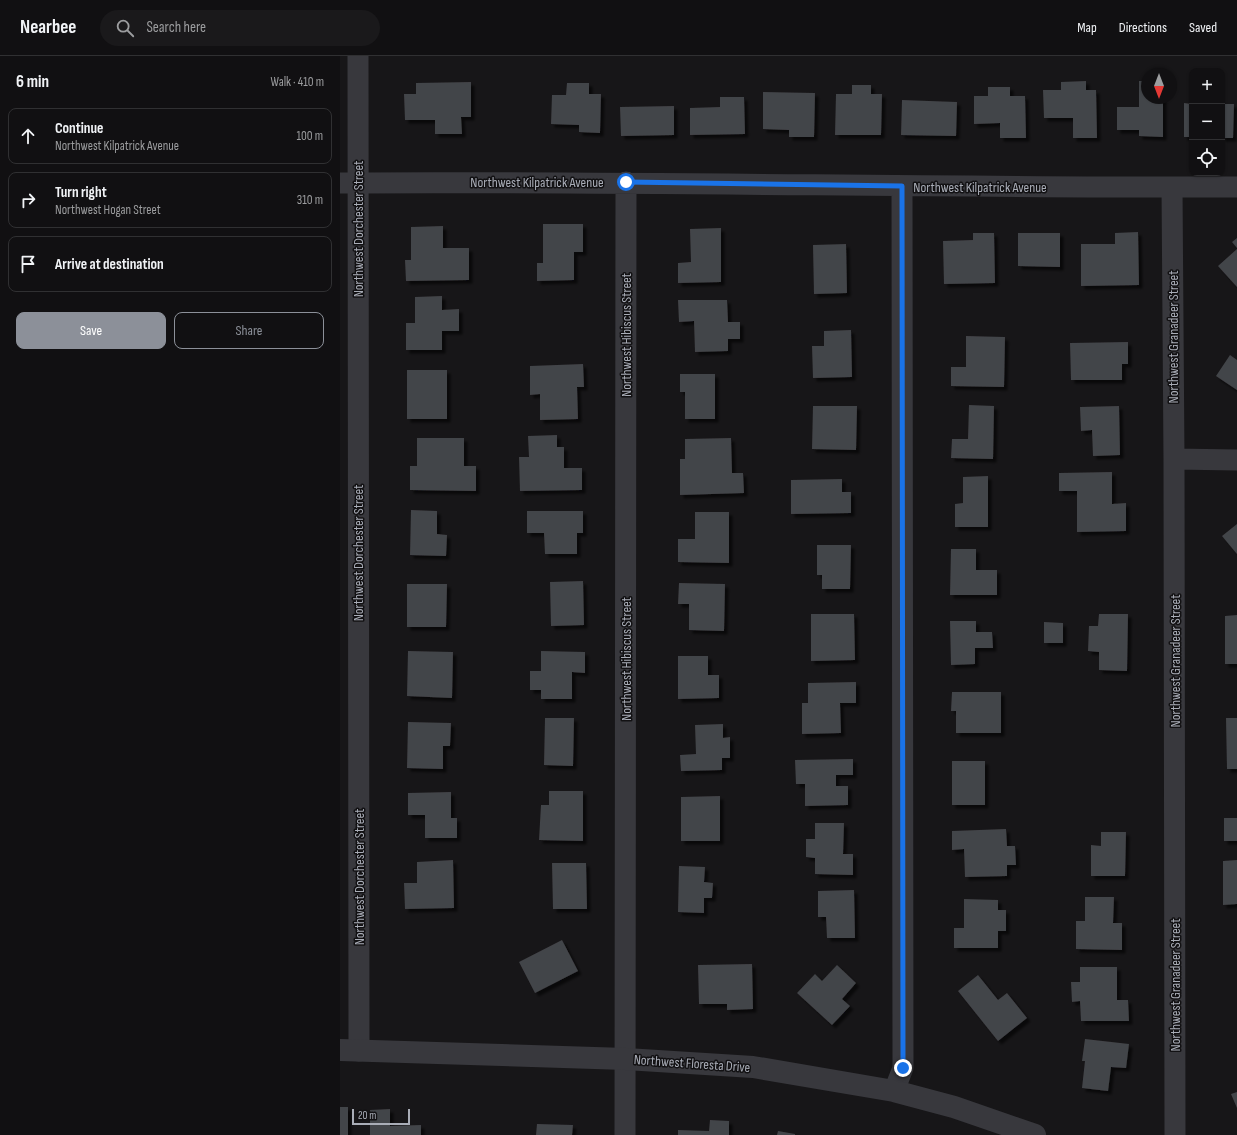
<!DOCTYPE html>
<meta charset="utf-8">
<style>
body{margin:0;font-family:"Sofia Sans Condensed",sans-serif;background:#1a191b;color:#f1f3f6}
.controls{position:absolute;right:12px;top:12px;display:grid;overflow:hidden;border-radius:8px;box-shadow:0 1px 3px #0004}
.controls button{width:36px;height:36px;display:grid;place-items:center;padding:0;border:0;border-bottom:1px solid #303032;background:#111012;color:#f1f3f6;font:20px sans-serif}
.compass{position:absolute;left:801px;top:12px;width:36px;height:36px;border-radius:50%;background:#111012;box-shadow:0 1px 3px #0004;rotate:180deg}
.scale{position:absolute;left:12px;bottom:10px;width:58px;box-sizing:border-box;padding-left:4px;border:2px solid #a9adb7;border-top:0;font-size:11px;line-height:14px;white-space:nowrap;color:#a9adb7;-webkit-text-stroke:3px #121113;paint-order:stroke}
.stop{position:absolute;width:12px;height:12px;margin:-9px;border:3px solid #1a73e8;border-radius:50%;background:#fff}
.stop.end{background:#1a73e8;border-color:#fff;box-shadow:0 1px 4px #0008}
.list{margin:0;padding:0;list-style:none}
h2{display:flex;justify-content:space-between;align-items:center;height:52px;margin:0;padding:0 16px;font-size:17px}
h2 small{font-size:13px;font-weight:400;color:#9c9d9f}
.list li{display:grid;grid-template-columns:26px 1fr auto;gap:12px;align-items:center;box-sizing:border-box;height:56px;margin:0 8px 8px;padding:0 8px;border:1px solid #303032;border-radius:8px}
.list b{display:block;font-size:15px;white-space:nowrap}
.list p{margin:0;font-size:13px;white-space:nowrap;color:#9c9d9f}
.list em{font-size:13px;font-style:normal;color:#9c9d9f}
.actions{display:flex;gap:8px;padding:12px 16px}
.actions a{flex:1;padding:9px 0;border:1px solid #8c9099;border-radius:8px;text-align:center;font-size:14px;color:#8c9099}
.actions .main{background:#8c9099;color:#fff}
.icon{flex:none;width:22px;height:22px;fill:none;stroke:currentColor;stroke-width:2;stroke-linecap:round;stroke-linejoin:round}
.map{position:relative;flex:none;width:897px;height:1079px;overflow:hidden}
header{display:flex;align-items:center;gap:24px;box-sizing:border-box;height:56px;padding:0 20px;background:#111012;border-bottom:1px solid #303032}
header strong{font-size:19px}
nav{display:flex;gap:22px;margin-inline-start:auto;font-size:14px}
.search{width:280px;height:36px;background:#1a191b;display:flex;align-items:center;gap:10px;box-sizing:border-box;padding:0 14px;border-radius:22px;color:#9c9d9f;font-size:15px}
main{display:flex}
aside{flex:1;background:#111012}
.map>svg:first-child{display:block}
.building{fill:#434448;filter:url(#shadow)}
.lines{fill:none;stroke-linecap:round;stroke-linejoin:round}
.minor{stroke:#38383d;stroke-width:21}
.tertiary{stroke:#38383d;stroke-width:22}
.route{stroke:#1a73e8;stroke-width:5}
.labels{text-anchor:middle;stroke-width:3;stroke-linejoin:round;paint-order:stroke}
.street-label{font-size:14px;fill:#a9adb7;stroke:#121113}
</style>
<header>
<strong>Nearbee</strong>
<div class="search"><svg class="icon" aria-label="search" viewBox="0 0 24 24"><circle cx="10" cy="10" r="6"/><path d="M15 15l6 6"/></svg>Search here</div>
<nav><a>Map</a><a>Directions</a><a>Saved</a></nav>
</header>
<main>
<aside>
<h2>6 min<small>Walk · 410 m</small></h2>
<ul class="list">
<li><svg class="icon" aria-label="ahead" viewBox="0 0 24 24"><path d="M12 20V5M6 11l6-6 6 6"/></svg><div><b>Continue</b><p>Northwest Kilpatrick Avenue</p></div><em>100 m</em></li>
<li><svg class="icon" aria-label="right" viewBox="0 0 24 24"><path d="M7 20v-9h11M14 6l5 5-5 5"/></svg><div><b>Turn right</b><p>Northwest Hogan Street</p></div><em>310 m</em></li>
<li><svg class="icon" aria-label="arrive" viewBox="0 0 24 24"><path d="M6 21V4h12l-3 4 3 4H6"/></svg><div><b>Arrive at destination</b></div></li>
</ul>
<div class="actions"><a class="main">Save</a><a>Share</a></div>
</aside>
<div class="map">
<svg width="897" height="1079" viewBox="0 0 897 1079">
<defs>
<filter id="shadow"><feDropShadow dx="3.5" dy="3.5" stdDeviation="1" flood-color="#0009"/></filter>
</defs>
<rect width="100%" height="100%" fill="#171618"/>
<path class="building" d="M746,25v9h10l1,48h-24v-20h-29l-1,-28h18v-8z
M799,25h8v17h16v39l-24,-1v-6h-22v-23h22z
M131,26v35h-10l1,17h-27v-14h-30l-1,-26h12v-11z
M227,27h22v11h12l-1,39 -21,-1v-7l-28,-1 1,-29h14z
M512,29h19v9h11l-1,41h-46l1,-41h16z
M648,31h22v9h15l1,42h-26v-15l-26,1v-28h14z
M423,36l52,1 -1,44h-25v-7l-26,-1z
M380,41h24l1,37 -55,1v-27l30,-1z
M562,44l55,2 -1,34 -55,-1z
M844,47l8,1v33h-8z
M882,48h12l-1,34h-11z
M334,50v29l-53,1 -1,-29z
M203,168h40v28h-9v28l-37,1v-18h6z
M103,170v22h26v32l-63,1 -1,-21h6v-33z
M381,172v54l-43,1v-20l13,-1 -1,-33z
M798,176l1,53 -58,1v-42h34v-11z
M633,177h21l1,50 -51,1 -1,-43 30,-1z
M678,177h42v34l-42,-1z
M897,182v10l-5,-6z
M506,188l1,49 -33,1 -1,-49z
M897,193v38l-19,-21z
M102,240v14l17,-1v22h-17v19h-36v-27h9v-26z
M338,244h49l1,22h12v17h-12v12l-33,1 -1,-31 -15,1z
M511,274l1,47 -39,1 -1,-32h12v-15z
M626,280l39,1 -1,50 -53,-1v-19h15z
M788,286v22h-6v16h-51l-1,-37z
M890,299l7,5v30l-21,-14z
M243,308l1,23h-7l1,32 -38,1v-26l-10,1v-29z
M67,314h40v49h-40z
M340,318h35v45h-30v-27h-5z
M629,349l25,1 -1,53 -42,-1 1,-19h16z
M473,350h44l-1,44 -44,-1z
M779,350l1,49 -27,1 -1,-26 -11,1 -1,-24z
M217,379v12h7v21h18v22l-62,1 -1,-34h10l-1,-21z
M77,382h47v28h12v25l-66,-1v-24h7z
M391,382l1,35h11l1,20 -64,2v-36h5v-20z
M772,416v32l14,-1v28l-49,1v-41h-18v-18z
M648,420v51h-33v-23l8,-1v-26z
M502,423v13h9v21l-60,1v-34z
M71,454l26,1v23l10,1 -1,21 -36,-1z
M187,455h56v22h-6v21h-32l-1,-21h-17z
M355,456h34v51l-51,-1v-23h17z
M897,468v30l-15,-18z
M477,489h34l-1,44h-28v-14h-5z
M611,493h25v21h21v25h-47z
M243,525l1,44 -33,1 -1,-44z
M339,527l46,1 -1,47 -35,-1v-26h-11z
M67,528h40l-1,43h-39z
M471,558h43l1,46 -44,1z
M759,558h29l-1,57 -28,-1v-18l-11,-1 1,-25h9z
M897,559v49h-12v-48z
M610,565h26v11h16l1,16h-18v16l-24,1z
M704,566l19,1v20h-19z
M68,595l45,1 -1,46 -45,-2z
M201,595l44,1v21l-13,-1v27h-31v-9h-11v-19h11z
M338,600h30v19h11v23l-41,1z
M516,626v21h-16l1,30 -39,1v-31h6v-20z
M612,636h49v41h-45v-22h-5z
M205,662h29l-1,48 -29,-1z
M886,662h11v51h-10z
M68,666l43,1 -1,23h-7v23l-36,-1z
M383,668v14l7,-1v21h-8v12l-41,1 -1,-16 16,-1 -1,-29z
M513,703v16h-17v11h12v19l-43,1v-22h-9l-1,-24z
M612,705h33v44h-33z
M209,735h34v50l-44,-1 2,-35h8z
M111,736v26h6v20h-32v-23h-17v-22z
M380,740v45h-39v-44z
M884,762h13v23h-13z
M475,767h29l-1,31h10v21l-38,-1v-16l-9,-1v-18h9z
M666,773l1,17h8l1,19h-9v11l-42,1 -1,-28 -12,1v-19z
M761,776h25l-1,44h-34v-31l10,1z
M113,804l1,48 -49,1 -1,-26h13v-21z
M897,804v44l-14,1v-44z
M212,807h34l1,46h-34z
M339,810l26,1 -1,15 9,1 -1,15h-8v15l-26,-1z
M514,834l1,48h-28l-1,-21h-8v-26z
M745,841h29l-1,26h9v27l-46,-1v-28h9z
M624,843l34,1v10h8v21h-8v17h-44v-20h10z
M222,884l16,31 -43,22 -16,-31z
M412,908l1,45 -26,1v-6h-28l-1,-39z
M497,909l19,18 -14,16 8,7 -18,19 -35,-32 18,-19 7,7z
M740,911h37v33h11l1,21h-48l-1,-20 -8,1 -1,-20h9z
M638,919l20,25 9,-7 20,25 -29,23 -40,-50z
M745,983l44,5 -3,24 -15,-1 -3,24 -26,-3 3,-27h-3z
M897,1036v16l-6,-14z
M0,1051h8v28h-8z
M50,1053v17l31,-1v10h-51v-25z
M370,1064l19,1v14h-51v-5l31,1z
M197,1068l36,1 -1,10h-36z
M438,1075l17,3v1h-18z"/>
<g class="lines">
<path class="minor" d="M18,0l1,995
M0,127c299,-2 598,5 897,4
M832,131l2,272 1,676
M834,403l63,1
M554,1035l9,-23 -1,-881
M285,1079l1,-953"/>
<path class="tertiary" d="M0,994l286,9 127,8 141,24 60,16 81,28"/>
</g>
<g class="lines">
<path class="route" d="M286,126l276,4 1,882"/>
</g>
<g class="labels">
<g class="street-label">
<text x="197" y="131">Northwest Kilpatrick Avenue</text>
<text x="640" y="136">Northwest Kilpatrick Avenue</text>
<text transform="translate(18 173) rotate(-90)" y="5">Northwest Dorchester Street</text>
<text transform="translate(286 279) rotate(-90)" y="5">Northwest Hibiscus Street</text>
<text transform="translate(833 281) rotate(-90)" y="5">Northwest Granadeer Street</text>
<text transform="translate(18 497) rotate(-90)" y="5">Northwest Dorchester Street</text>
<text transform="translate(286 603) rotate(-90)" y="5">Northwest Hibiscus Street</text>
<text transform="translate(835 605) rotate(-90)" y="5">Northwest Granadeer Street</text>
<text transform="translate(19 821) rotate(-90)" y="5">Northwest Dorchester Street</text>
<text transform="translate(835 929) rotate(-90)" y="5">Northwest Granadeer Street</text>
<text transform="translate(352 1007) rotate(4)" y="5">Northwest Floresta Drive</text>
</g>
</g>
</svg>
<div class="controls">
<button>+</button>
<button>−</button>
<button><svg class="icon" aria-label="locate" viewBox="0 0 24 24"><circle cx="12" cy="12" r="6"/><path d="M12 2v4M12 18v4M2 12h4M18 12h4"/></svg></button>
</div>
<svg class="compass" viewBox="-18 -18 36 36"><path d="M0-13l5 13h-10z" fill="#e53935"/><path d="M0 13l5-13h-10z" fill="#9c9d9f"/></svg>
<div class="scale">20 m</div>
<div class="stop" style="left:286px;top:126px"></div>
<div class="stop end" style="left:563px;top:1012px"></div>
</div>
</main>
